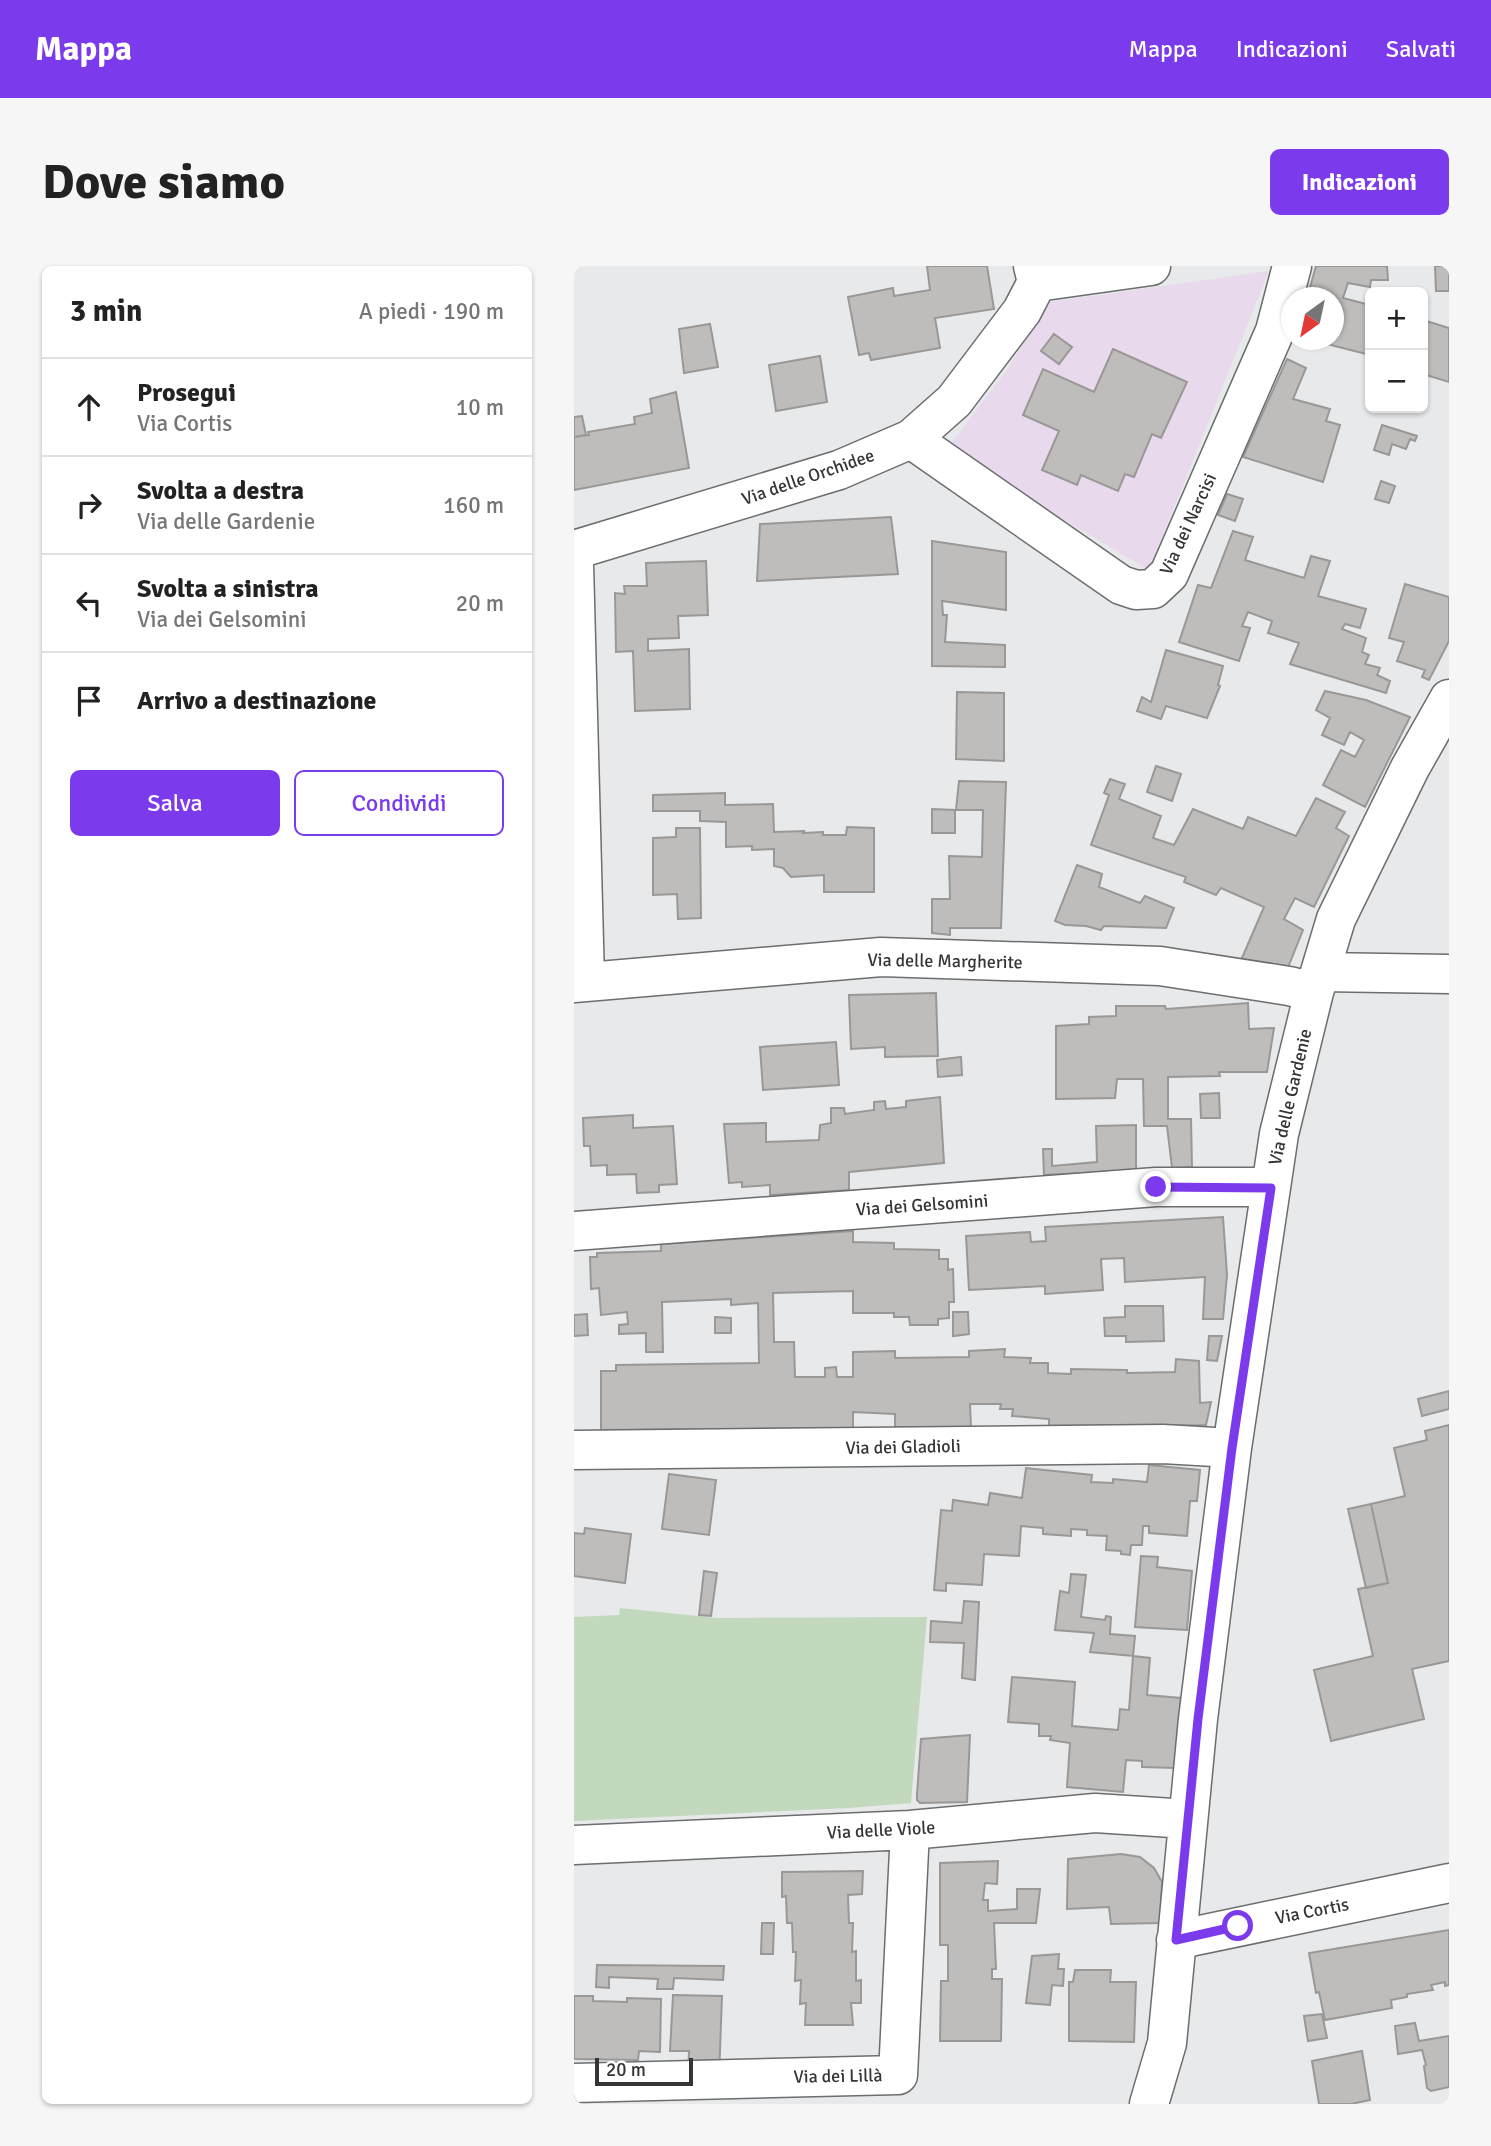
<!DOCTYPE html>
<html lang="it">
<meta charset="utf-8">
<style>
body{margin:0;font-family:Signika,sans-serif;background:#f6f6f6;color:#222}
.controls{position:absolute;right:21px;top:21px;display:grid;overflow:hidden;border-radius:10px;box-shadow:0 2px 5px #0004}
.controls button{width:63px;height:63px;display:grid;place-items:center;padding:0;border:0;border-bottom:2px solid #e0e0e0;background:#fff;color:#222;font:35px sans-serif}
.compass{position:absolute;left:707px;top:21px;width:63px;height:63px;border-radius:50%;background:#fff;box-shadow:0 2px 5px #0004;rotate:213deg}
.scale{position:absolute;left:21px;bottom:18px;width:98px;box-sizing:border-box;padding-left:7px;border:4px solid #353536;border-top:0;font-size:19px;line-height:24px;white-space:nowrap;color:#353536;-webkit-text-stroke:5px #fff;paint-order:stroke}
.stop{position:absolute;width:21px;height:21px;margin:-16px;border:5px solid #7c3aed;border-radius:50%;background:#fff}
.stop.end{background:#7c3aed;border-color:#fff;box-shadow:0 2px 7px #0008}
.list{margin:0;padding:0;list-style:none}
h2{display:flex;justify-content:space-between;align-items:center;height:91px;margin:0;padding:0 28px;font-size:30px}
h2 small{font-size:23px;font-weight:400;color:#767676}
.list li{display:grid;grid-template-columns:46px 1fr auto;gap:21px;align-items:center;box-sizing:border-box;height:98px;padding:0 28px;border-top:2px solid #e0e0e0}
.list b{display:block;font-size:26px;white-space:nowrap}
.list p{margin:0;font-size:23px;white-space:nowrap;color:#767676}
.list em{font-size:23px;font-style:normal;color:#767676}
.actions{display:flex;gap:14px;padding:21px 28px}
.actions a{flex:1;padding:16px 0;border:2px solid #7c3aed;border-radius:10px;text-align:center;font-size:24px;color:#7c3aed}
.actions .main{background:#7c3aed;color:#fff}
.icon{flex:none;width:38px;height:38px;fill:none;stroke:currentColor;stroke-width:2;stroke-linecap:round;stroke-linejoin:round}
.map{position:relative;flex:none;width:875px;height:1838px;overflow:hidden;border-radius:10px}
header{display:flex;align-items:center;gap:42px;box-sizing:border-box;height:98px;padding:0 35px;background:#7c3aed;color:#fff}
header strong{font-size:33px}
nav{display:flex;gap:38px;margin-inline-start:auto;font-size:24px}
.intro{display:flex;align-items:center;justify-content:space-between;box-sizing:border-box;height:168px;padding:0 42px}
h1{margin:0;font-size:49px}
.button{padding:18px 32px;border-radius:10px;background:#7c3aed;color:#fff;font-size:24px;font-weight:700}
main{display:flex;gap:42px;padding:0 42px}
aside{flex:1;background:#fff;border-radius:10px;box-shadow:0 2px 5px #0004}
.map>svg:first-child{display:block}
.education{fill:#e8d9ec}
.green{fill:#c3d9be}
.building{fill:#bebdbb;stroke:#999897;stroke-width:2}
.lines{fill:none;stroke-linecap:round;stroke-linejoin:round}
.street-casing{stroke:#6c6d6e;stroke-width:41}
.street{stroke:#fff;stroke-width:38}
.route{stroke:#7c3aed;stroke-width:9}
.labels{text-anchor:middle;stroke-width:6;stroke-linejoin:round;paint-order:stroke}
.street-label{font-size:18px;fill:#353536;stroke:#fff}
</style>
<header>
<strong>Mappa</strong>
<nav><a>Mappa</a><a>Indicazioni</a><a>Salvati</a></nav>
</header>
<div class="intro"><h1>Dove siamo</h1><a class="button">Indicazioni</a></div>
<main>
<aside>
<h2>3 min<small>A piedi · 190 m</small></h2>
<ul class="list">
<li><svg class="icon" aria-label="ahead" viewBox="0 0 24 24"><path d="M12 20V5M6 11l6-6 6 6"/></svg><div><b>Prosegui</b><p>Via Cortis</p></div><em>10 m</em></li>
<li><svg class="icon" aria-label="right" viewBox="0 0 24 24"><path d="M7 20v-9h11M14 6l5 5-5 5"/></svg><div><b>Svolta a destra</b><p>Via delle Gardenie</p></div><em>160 m</em></li>
<li><svg class="icon" aria-label="left" viewBox="0 0 24 24"><path d="M17 20v-9H6M10 6l-5 5 5 5"/></svg><div><b>Svolta a sinistra</b><p>Via dei Gelsomini</p></div><em>20 m</em></li>
<li><svg class="icon" aria-label="arrive" viewBox="0 0 24 24"><path d="M6 21V4h12l-3 4 3 4H6"/></svg><div><b>Arrivo a destinazione</b></div></li>
</ul>
<div class="actions"><a class="main">Salva</a><a>Condividi</a></div>
</aside>
<div class="map">
<svg width="875" height="1838" viewBox="0 0 875 1838">
<rect width="100%" height="100%" fill="#e7e9ea"/>
<path class="education" d="M695,5l-120,299 -203,-120 58,-76 46,-72z"/>
<path class="green" d="M46,1342l97,10 210,-1 -16,186 -62,5 -275,13v-204l45,-2z"/>
<path class="building" d="M353,0h60l7,43 -59,9 5,30 -69,12 -2,-7 -10,2 -11,-58 45,-9 1,8 36,-6z
M742,0h71l1,14h-17l-1,7 -22,-4 -5,15 27,7v50l-59,-15h23v-42h-27z
M861,0h14v25h-13z
M849,54l26,8v54l-26,-8z
M136,58l8,43 -34,6 -5,-44z
M480,68l18,13 -13,17 -18,-13z
M539,83l74,33 -26,56 -9,-4 -18,43 -9,-3 -7,17 -37,-16 -4,10 -35,-15 17,-39 -36,-16 20,-46 51,23z
M246,90l7,46 -51,9 -7,-46z
M713,93l19,9 -13,31 37,10 -4,12 14,4 -17,57 -80,-25z
M102,126l13,76 -115,22v-53l15,-2 -1,-3 47,-8 -1,-7 18,-4 -2,-14z
M8,150l4,19 -12,2v-20z
M808,159l35,11 -2,5 -5,-2 -4,10 -14,-5 -3,11 -15,-5z
M807,215l14,5 -6,17 -14,-4z
M653,228l16,5 -8,22 -17,-6z
M317,251l7,57 -141,7 3,-57z
M659,265l20,6 -8,23 59,18 7,-22 19,5 -12,35 48,13 -6,19 -15,-4 -3,5 24,9 -4,14 7,3 -4,9 15,4 -3,7 13,6 -4,12 -96,-29 9,-21 -31,-10 4,-12 -24,-9 -6,14 8,2 -11,33 -60,-19 19,-57 13,3z
M358,275l74,11v58l-64,-9 1,14h4l-2,27 60,3v22l-73,-1z
M132,295l2,54 -30,1 1,22 -31,1v12l41,-2 1,60 -55,2 -2,-60 -17,1 -1,-59 10,1 -1,-8h23l-1,-23z
M831,318l44,13v44l-20,39 -7,-3 3,-7 -28,-9 7,-19 -15,-4z
M592,384l57,16 -5,19 2,1 -13,32 -41,-12 -5,13 -24,-8 5,-14 9,5z
M751,425l41,9 44,17 -45,90 -42,-22 18,-35 14,7 9,-17 -14,-8 -6,13 -22,-10 8,-17 -14,-8z
M383,426l47,1v68l-48,-2z
M582,500l25,8 -9,27 -25,-9z
M536,513l15,5 -6,15 42,17 -8,22 21,7 19,-36 50,20 5,-12 48,19 20,-38 29,14 -9,16 13,8 -35,71 -19,-9 -11,21 19,11 -16,40 -48,-5 25,-58 -43,-19 -5,7 -32,-13 2,-5 -95,-32 18,-50 -5,-2z
M385,515l47,1 -5,146h-51v7l-18,-2v-34h18l-1,-43 33,1 1,-47h-27z
M151,527v12l48,-1 1,28 30,-1 -1,2 20,-1v3h23l1,-8 27,1v64h-50v-17l-33,2 -8,-9 -9,-2v-17l-22,1v-4l-26,1v-25l-26,-1v-10h-47v-16z
M358,543l23,1v23h-23z
M102,562h24l1,90 -23,1 -1,-25 -24,1v-57l23,-1z
M503,599l25,9 -3,13 41,16 5,-7 29,12 -8,20 -62,-2 -3,4 -15,-4 -21,-1 -10,-4z
M362,727l2,63 -53,1v-10l-34,2 -2,-54z
M674,737l1,26 25,-1 -7,44h-48l1,4 -52,1v42h23l1,48 -20,1 -5,-42h-23l-1,-47h-26l-2,19 -59,1v-73l33,-2v-7l27,-1v-10h49l1,3z
M262,776l3,43 -76,5 -3,-43z
M387,791l1,18 -24,2 -1,-17z
M645,827l1,25h-19l-1,-24z
M366,831l4,66 -95,9v18l-79,5v-10l-28,2v-5l-13,1 -5,-59 42,-1v19l53,-2 1,-15 11,-2v-15h13l1,6 29,-4v-8l11,-1 1,8 20,-2v-6z
M59,849v13l40,-2 4,58 -18,1v7l-22,1 -1,-19 -29,1v-10l-16,1 -1,-20h-6l-1,-28z
M562,859v45l-92,5 -1,-26h9v17l45,-4 -1,-36z
M649,951l4,58 -4,44h-20l2,-42 -80,5 -1,-24 -23,1 2,31 -58,4v-8l-76,4 -3,-54 64,-4 1,10 15,-1 -1,-14z
M279,965v11l41,1v6l45,1v9h9v11l5,-1 1,33h-5v16l-11,1v6h-28l-1,-8h-15v-4h-41v-22l-80,2 1,49h20l1,35h30v-9l11,-1 1,10h16v-25l42,-1v7l74,-1v-6l36,-2 -1,8 27,1 -1,5h18v10l23,1v-5l56,1v3l48,-1 1,-13 23,2 1,42 11,-1 -5,23 -157,1v-7l-37,-3 1,-7h-13l1,-5h-31l1,23h-76v-13l-42,-2v16l-252,2v-59h15v-6l143,-2 -1,-60 -27,2v-6l-69,3 1,50h-17v-19l-27,1v-9l9,-1 -1,-12 -26,3 -2,-27 -8,1 -1,-32h7v-4l64,-2v-7z
M551,1040h38l1,35 -38,1v-6h-21l-1,-18 21,-1z
M379,1046h15l1,22 -16,2z
M13,1048l1,21 -14,1v-21z
M141,1051l16,1v15h-16z
M635,1070h13l-5,25 -10,-1z
M875,1125v18l-27,7 -4,-17z
M875,1159v236l-37,8 12,50 -93,22 -17,-71 59,-14 -15,-67 30,-6 -17,-79 34,-8 -11,-48 33,-8 -2,-9z
M575,1199l51,5 -3,31h-7l-3,35 -38,-3v-7h-6l-1,19h-11l-1,10 -9,-1v-3l-15,-1 1,-14 -20,-1v-5l-16,-1v7l-28,-2v-6l-22,-2 -2,30 -35,-2 -2,31 -36,-2v8l-12,-1 7,-80 11,1 1,-11 35,5 2,-12 32,5 4,-30 66,7 -1,7 22,1v-4l34,3z
M95,1208l47,6 -7,55 -47,-6z
M797,1238l17,79 -22,5 -18,-79z
M11,1262l46,6 -6,49 -51,-7v-43l10,1z
M567,1290l17,1 -1,10 35,4 -5,59 -52,-3z
M130,1305l13,2 -6,43 -12,-1z
M497,1308l15,1 -5,42 24,3 1,-4 5,1 -1,17 25,2 -2,20 -43,-4 4,-19 -39,-3 5,-39 9,2z
M390,1335l15,1 -4,78 -13,-2 2,-35 -34,-1 1,-21 31,2z
M559,1390l17,2 -3,37 34,3 -6,70 -33,-1v-6l-16,-1 -3,32 -56,-5 3,-44 -20,-3 1,-4h-12v-12l-31,-2 4,-45 63,5 -3,44 46,4 2,-21 9,1z
M396,1469l-3,67 -47,1 -3,-3v-6l4,-55z
M547,1588l19,3 14,11 8,14 -2,41 -49,1 -2,-17 -42,2 1,-50z
M424,1595l-1,23 -12,-1 -2,17h5v11l29,-2v-20h23l-4,34h-42l2,46h-4v10h10l-1,62h-61l1,-60h7v-36h-8v-82z
M289,1605l-1,23 -14,1 1,28h4l-1,29 4,-1v30l5,-1v23h-10l2,22h-48l1,-22 -6,1 1,-24 -6,1 1,-29h-3l-1,-29h-5l-1,-27 -4,1v-25z
M188,1657h12l-1,31h-12z
M875,1664v55l-4,1v-4l-14,3 2,5 -26,4v3l-16,3 1,8 -67,12 -6,-28 -3,1 -7,-40z
M485,1688l-1,15h6l-1,17 -11,-1 -2,20 -24,-2 6,-47z
M23,1699l127,1 -1,14 -49,-2 -1,11h-16l1,-10 -49,-2v11l-13,-1z
M501,1704h36l-1,12h26l-2,60 -65,-1v-59h4z
M99,1729l49,1 -3,82 -31,-1 1,-26h-19z
M0,1730h19v5l34,1v-4l34,1 -1,53 -21,-1 -1,9 -64,-1z
M748,1748l5,24 -19,3 -4,-25z
M841,1757l4,18 30,-5v51l-18,4 -4,-3 -3,-22 2,-1 -4,-15 -24,4 -3,-28z
M788,1785l8,49 -19,4h-32l-7,-43z"/>
<g class="lines">
<defs>
<path id="street" d="M463,16l114,-16
M337,173l210,146 15,5 17,-1 16,-15 106,-243 17,-65
M0,284l265,-80 72,-31 43,-38 68,-90 15,-29 -4,-16
M0,298l11,417
M746,706l129,2
M0,717l307,-26 279,9 129,20 25,6
M0,965l582,-44h115
M0,1184l589,-6 69,4
M0,1579l336,-15 185,-17 93,6
M602,1674l273,-57
M0,1817l324,-8 12,-245
M575,1838l18,-61 31,-324 34,-271 47,-314 35,-142 22,-73 74,-151 39,-69"/>
</defs>
<use href="#street" class="street-casing"/>
<use href="#street" class="street"/>
</g>
<g class="lines">
<path class="route" d="M582,921l115,1 -39,260 -34,271 -22,221 62,-14"/>
</g>
<g class="labels">
<g class="street-label">
<text transform="translate(234 211) rotate(-19)" y="6">Via delle Orchidee</text>
<text transform="translate(614 258) rotate(-65)" y="6">Via dei Narcisi</text>
<text transform="translate(371 695) rotate(1)" y="6">Via delle Margherite</text>
<text transform="translate(716 831) rotate(-77)" y="6">Via delle Gardenie</text>
<text transform="translate(348 939) rotate(-4)" y="6">Via dei Gelsomini</text>
<text transform="translate(329 1181) rotate(-1)" y="6">Via dei Gladioli</text>
<text transform="translate(307 1564) rotate(-3)" y="6">Via delle Viole</text>
<text transform="translate(738 1645) rotate(-11)" y="6">Via Cortis</text>
<text transform="translate(264 1810) rotate(-1)" y="6">Via dei Lillà</text>
</g>
</g>
</svg>
<div class="controls">
<button>+</button>
<button>−</button>
</div>
<svg class="compass" viewBox="-18 -18 36 36"><path d="M0-13l5 13h-10z" fill="#e53935"/><path d="M0 13l5-13h-10z" fill="#767676"/></svg>
<div class="scale">20 m</div>
<div class="stop" style="left:664px;top:1660px"></div>
<div class="stop end" style="left:582px;top:921px"></div>
</div>
</main>
